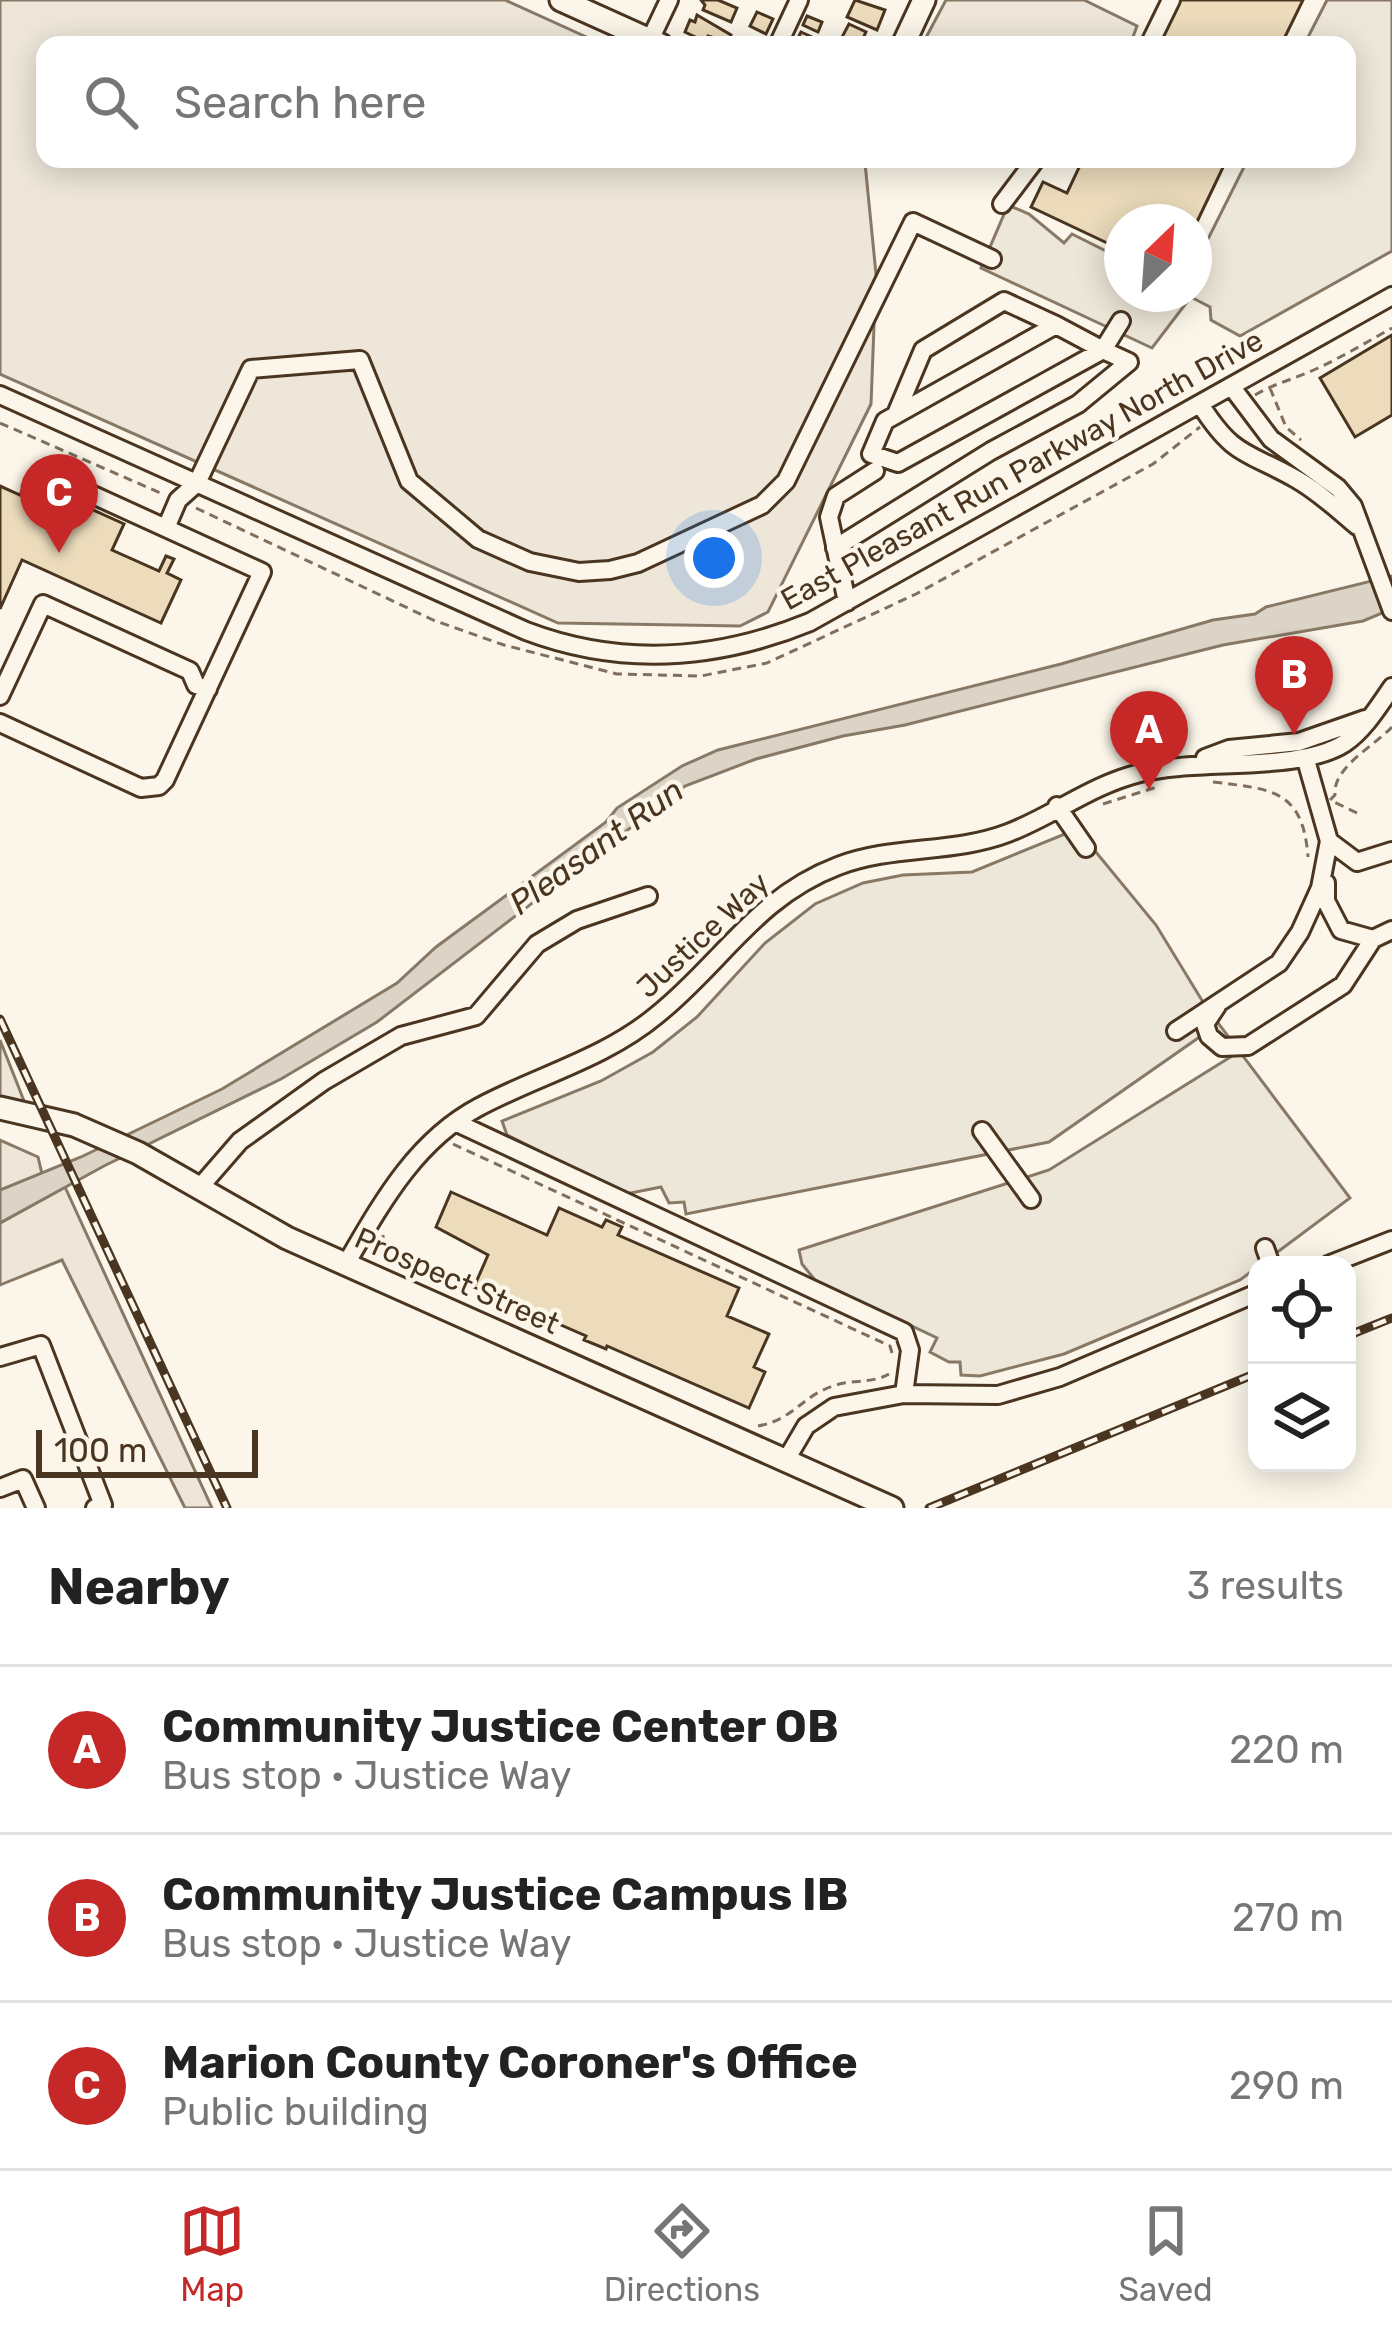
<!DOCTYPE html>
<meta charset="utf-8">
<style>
body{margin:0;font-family:Rubik,sans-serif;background:#f6f6f6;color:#222}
.controls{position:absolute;right:36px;bottom:36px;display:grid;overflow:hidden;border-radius:24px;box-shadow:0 6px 30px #0003}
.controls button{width:108px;height:108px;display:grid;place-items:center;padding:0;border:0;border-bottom:3px solid #e0e0e0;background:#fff;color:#222;font:60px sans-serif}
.compass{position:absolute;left:1104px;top:204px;width:108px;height:108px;border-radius:50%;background:#fff;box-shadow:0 6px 30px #0003;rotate:25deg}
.scale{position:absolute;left:36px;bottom:30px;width:222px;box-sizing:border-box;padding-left:12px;border:6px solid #4a3520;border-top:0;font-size:33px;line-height:42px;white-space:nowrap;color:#4a3520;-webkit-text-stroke:9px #fbf6e9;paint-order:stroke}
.you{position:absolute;left:714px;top:558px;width:42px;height:42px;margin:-30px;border:9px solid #fff;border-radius:50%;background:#1a73e8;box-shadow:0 0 0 18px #1a73e833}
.badge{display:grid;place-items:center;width:78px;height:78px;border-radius:50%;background:#c62828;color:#fff;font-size:39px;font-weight:700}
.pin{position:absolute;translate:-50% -99px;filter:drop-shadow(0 3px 6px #0008)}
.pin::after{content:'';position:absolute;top:63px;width:42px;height:36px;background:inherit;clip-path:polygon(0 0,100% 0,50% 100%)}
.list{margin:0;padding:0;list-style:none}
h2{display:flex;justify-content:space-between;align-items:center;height:156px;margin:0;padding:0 48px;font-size:51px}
h2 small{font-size:39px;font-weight:400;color:#767676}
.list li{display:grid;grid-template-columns:78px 1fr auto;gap:36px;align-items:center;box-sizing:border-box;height:168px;padding:0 48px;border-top:3px solid #e0e0e0}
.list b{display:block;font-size:45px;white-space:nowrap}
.list p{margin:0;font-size:39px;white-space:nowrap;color:#767676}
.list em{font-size:39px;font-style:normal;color:#767676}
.icon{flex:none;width:66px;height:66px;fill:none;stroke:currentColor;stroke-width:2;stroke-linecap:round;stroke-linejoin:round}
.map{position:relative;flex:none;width:1392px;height:1508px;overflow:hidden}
.search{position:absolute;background:#fff;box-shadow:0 6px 30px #0003;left:36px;right:36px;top:36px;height:132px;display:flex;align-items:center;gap:30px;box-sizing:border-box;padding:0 42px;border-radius:24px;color:#767676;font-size:45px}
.sheet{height:660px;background:#fff}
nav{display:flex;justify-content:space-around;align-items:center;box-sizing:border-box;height:168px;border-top:3px solid #e0e0e0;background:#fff;font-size:33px;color:#767676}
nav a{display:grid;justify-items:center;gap:6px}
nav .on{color:#c62828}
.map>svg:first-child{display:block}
.green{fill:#ede6d9;stroke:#887966;stroke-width:3}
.parking{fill:#ede7d9;stroke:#887966;stroke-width:3}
.water{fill:#dcd4c6;stroke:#887966;stroke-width:3}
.building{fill:#ecdcbc;stroke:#4a3520;stroke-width:3}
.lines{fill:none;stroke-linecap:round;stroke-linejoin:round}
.minor-casing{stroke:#4a3520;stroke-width:22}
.major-casing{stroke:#4a3520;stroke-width:27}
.path{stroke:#7f6f5c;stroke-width:3;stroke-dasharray:9 6;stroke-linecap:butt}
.minor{stroke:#fbf6e9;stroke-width:16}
.major{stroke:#fbf6e9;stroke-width:21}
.rail-casing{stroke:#4a3520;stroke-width:9}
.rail{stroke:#fbf6e9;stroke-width:4.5;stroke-dasharray:14;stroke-linecap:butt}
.labels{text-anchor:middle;stroke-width:9;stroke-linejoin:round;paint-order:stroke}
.street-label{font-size:30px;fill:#4a3520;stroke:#fbf6e9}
.water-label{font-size:33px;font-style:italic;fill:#4a3520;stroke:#fbf6e9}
</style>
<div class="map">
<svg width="1392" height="1508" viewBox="0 0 1392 1508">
<rect width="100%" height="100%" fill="#fbf6e9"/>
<path class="green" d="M0,0h505l99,45h-559v114h811l9,4 11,111 -5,130 -103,208 -28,14 -182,-3 -558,-249z
M946,0h138l53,26 -7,19h-208z
M0,1040l26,66 -26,-7z
M0,1140l38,17 4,17 -42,16z
M65,1187l147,321h-27l-123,-248 -62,25v-62z"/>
<path class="parking" d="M1327,0h65v251l-152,85 -29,-16 -1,-13 -25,-13h9v-27l54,-108h99v-114h-43z
M1008,205l21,9 35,29 8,-9 50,25v35h47l18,8 -35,46 -171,-80z
M1077,829l79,96 50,82 144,191 -110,82 -176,74 -84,22 -19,-1 -1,-13h-11l-19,-10 7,-14 -122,-58 -13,-16 -3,-14 250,-80 183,-114 -18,-29 -165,115 -363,72 -2,-12 -15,1 -8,-16 -35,7 -119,-59 -5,-14 99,-40 52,-29 44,-35 68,-74 50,-39 48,-21 40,-8 69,-3z"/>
<path class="water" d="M1392,576v33l-29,12 -140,24 -318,80 -62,11 -87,23 -71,27 -308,236 -96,57 -177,87 -104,57v-33l81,-33 141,-68 175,-106 39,-36 170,-125 11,-14 65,-42 36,-16 343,-86 152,-44 42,-6 11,-7z"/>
<path class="building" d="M701,0h17l19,8 -6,14 -28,-12 2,-5z
M855,0l30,10 -8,20 -30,-13z
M1180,0h123l-22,45h-122z
M757,12l16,7 -7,15 -16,-8z
M697,15l34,20 -4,10h-12v-7l-7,-2 -2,6 -21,-10 5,-12 5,2z
M807,16l15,6 -4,10 -15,-7z
M849,24l17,8 -6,13 -19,-6z
M801,32l13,6 -3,7 -15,-3z
M1083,159h144l-33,69v-6h-72v28l-91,-43 12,-25 24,11z
M1392,335v80l-37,22 -35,-59z
M27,480l97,44 -12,26 47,21 7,-15 8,3 -7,14 14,7 -20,43 -139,-63 -22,49v-123l20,9z
M451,1192l96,43 12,-27 43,19 4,-7 16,7 -4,8 121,53 -12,28 42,18 -15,33 11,5 -16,36 -142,-62 -1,3 -22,-9 2,-4 -112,-49 14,-32 -52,-28z"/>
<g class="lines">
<defs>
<path id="minor" d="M650,40l19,-40
M778,45l21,-45
M1149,45l22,-45
M1002,204l34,-45
M1056,325l47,25 -205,113 -27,-9 14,-33z
M1231,386l40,53 67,49 15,18 39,105
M0,395l526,236c95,36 191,29 284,-9l582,-326
M1200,404c34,54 47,47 96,75 23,13 42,31 61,47
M896,414l27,-64 81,-49 52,24
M166,528l12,-28 19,-17 54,-114 109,-9 49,121 69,58 52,23 49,10 31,-2 28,-7 124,-58 24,-24 127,-259 79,37
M835,548l156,-97 87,-47 51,-42 -26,-12 18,-29
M847,602l-18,-85 7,-21 39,-25
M0,696l43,-92 147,67 6,14 12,4
M0,723l141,65 18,-2 6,-6 97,-208 -182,-83
M1205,758l24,-9 70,-7 66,-23
M1057,806l29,42
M1329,841l28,21 35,-11
M1326,883v18l15,29 32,9 19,-9
M1217,1006l-12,18 4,12 13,11 26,-1 95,-61 30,-46
M1176,1031l103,-68 21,-31 20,-44 9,-47 -23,-81
M455,1122l449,210 6,18 -6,44 -70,13 -28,19 -20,34
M982,1131l49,68
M200,1187l40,-46 84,-60 77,-45 75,-20 61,-72 40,-24 71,-24
M1265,1248l6,17
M346,1264c35,-60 69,-123 133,-157 60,-32 125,-48 178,-92 65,-52 99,-118 181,-149 54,-21 115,-12 170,-33 45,-17 83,-48 132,-60 58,-15 159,0 205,-30 20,-14 33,-36 47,-56
M1328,1265l64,-25
M0,1357l41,-12 62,160 -8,3
M904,1394l94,1 62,-18 197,-84
M0,1488l23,-9 13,29"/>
<path id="major" d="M561,0l100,45
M903,45l21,-45
M0,1108l74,17 64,28 149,85 605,270"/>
</defs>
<use href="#minor" class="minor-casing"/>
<use href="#major" class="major-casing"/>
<path class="path" d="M1270,388l16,39 15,13
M1255,395c20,-12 40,-16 61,-26 26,-12 51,-27 76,-41
M0,423l165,72
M196,508l237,112 71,25 113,29 84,2 66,-13 149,-69 237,-130 47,-37
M1213,782c58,7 90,7 95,75
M1103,804l54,-17
M1357,813l-27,-13 5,-5c-3,-27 39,-49 57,-68
M453,1144l437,202 2,7
M383,1235v26
M758,1426c37,-7 42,-29 75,-40 19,-7 39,-2 56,-12"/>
<use href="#minor" class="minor"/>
<use href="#major" class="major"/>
<defs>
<path id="rail" d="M0,1019l227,489
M1347,1336l45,-18
M929,1508l328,-135"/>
</defs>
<use href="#rail" class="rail-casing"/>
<use href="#rail" class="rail"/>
</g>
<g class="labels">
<g class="street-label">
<text transform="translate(1022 470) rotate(-29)" y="10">East Pleasant Run Parkway North Drive</text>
<text transform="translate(703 935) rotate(-43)" y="10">Justice Way</text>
<text transform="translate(457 1281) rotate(24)" y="10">Prospect Street</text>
</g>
<g class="water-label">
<text transform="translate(596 846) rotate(-36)" y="12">Pleasant Run</text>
</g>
</g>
</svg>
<div class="controls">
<button><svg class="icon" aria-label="locate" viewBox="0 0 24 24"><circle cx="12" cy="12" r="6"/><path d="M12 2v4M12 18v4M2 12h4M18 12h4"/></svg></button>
<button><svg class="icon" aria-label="layers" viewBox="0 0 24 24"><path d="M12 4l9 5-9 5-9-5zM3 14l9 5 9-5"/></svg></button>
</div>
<svg class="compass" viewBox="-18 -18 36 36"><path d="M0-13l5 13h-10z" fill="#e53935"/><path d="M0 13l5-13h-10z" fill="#767676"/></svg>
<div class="scale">100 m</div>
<div class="you"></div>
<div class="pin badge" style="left:1149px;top:790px">A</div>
<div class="pin badge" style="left:1294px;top:735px">B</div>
<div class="pin badge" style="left:59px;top:553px">C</div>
<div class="search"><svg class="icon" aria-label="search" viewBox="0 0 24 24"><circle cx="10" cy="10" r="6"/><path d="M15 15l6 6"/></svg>Search here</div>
</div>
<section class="sheet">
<h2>Nearby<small>3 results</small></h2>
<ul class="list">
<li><span class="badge">A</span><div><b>Community Justice Center OB</b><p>Bus stop · Justice Way</p></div><em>220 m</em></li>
<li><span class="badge">B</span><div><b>Community Justice Campus IB</b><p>Bus stop · Justice Way</p></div><em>270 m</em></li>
<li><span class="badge">C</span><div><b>Marion County Coroner's Office</b><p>Public building</p></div><em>290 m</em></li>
</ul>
</section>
<nav>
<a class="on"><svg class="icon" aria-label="map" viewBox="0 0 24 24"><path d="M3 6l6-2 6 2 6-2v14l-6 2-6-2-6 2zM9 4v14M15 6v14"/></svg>Map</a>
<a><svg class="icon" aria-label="directions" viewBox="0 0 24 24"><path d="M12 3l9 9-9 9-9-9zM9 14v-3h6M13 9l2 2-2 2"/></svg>Directions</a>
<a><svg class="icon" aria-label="saved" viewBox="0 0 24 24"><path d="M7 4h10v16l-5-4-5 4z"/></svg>Saved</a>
</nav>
